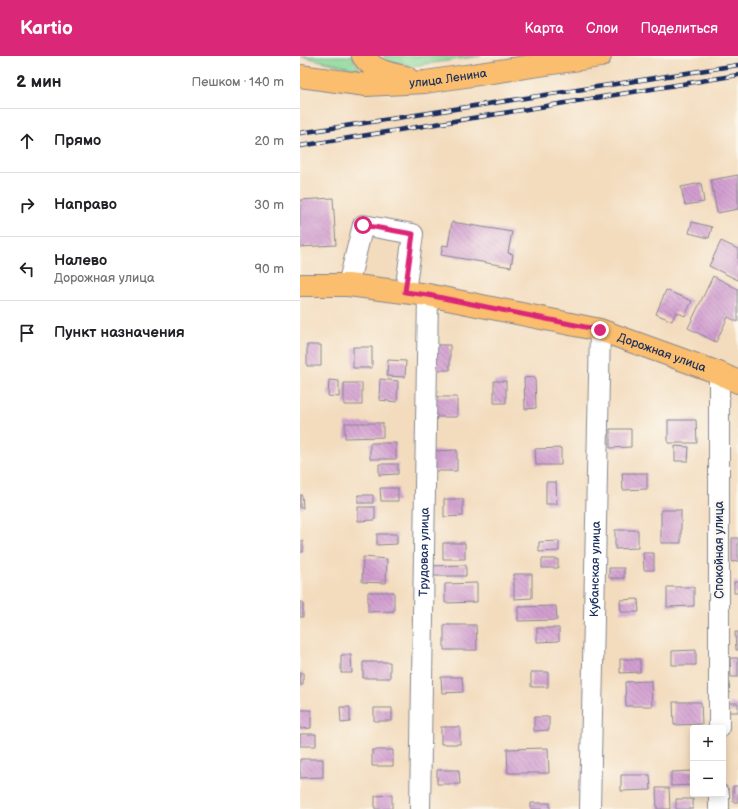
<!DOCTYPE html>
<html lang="ru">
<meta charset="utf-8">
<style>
body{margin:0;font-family:"Balsamiq Sans",sans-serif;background:#f2f2f2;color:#202124}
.controls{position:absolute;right:12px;bottom:12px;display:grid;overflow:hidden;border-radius:4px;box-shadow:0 2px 10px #0003}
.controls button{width:36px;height:36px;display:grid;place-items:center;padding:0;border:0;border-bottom:1px solid #e0e0e0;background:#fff;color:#202124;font:20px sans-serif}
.stop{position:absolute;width:12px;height:12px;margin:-9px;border:3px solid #db2777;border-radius:50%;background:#fff}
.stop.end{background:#db2777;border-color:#fff;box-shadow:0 1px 4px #0008}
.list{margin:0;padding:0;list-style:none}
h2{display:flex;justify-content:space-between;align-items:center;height:52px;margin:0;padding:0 16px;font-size:17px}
h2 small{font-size:13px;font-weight:400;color:#757577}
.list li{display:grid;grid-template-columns:26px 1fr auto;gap:12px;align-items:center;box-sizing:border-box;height:64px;padding:0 16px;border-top:1px solid #e0e0e0}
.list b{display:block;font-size:15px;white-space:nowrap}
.list p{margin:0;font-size:13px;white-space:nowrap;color:#757577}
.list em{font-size:13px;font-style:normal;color:#757577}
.icon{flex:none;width:22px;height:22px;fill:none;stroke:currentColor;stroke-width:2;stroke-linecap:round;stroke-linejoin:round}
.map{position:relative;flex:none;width:438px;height:753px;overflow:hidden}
header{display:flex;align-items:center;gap:24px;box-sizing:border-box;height:56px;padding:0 20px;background:#db2777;color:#fff}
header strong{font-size:19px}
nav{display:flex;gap:22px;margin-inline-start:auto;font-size:14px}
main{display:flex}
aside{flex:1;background:#fff}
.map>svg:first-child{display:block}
.grass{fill:url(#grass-tufts);stroke:#52847a}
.building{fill:url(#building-back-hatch)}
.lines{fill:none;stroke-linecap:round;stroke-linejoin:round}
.minor-casing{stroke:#87868e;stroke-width:22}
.major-casing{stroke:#87868e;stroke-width:24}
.minor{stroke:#fff;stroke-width:20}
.major{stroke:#fabe6e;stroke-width:22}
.rail-casing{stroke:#1b2f5e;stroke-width:4.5}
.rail{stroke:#fbf7ec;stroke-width:3;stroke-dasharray:9;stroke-linecap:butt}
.route{stroke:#db2777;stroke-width:5}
.labels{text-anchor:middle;stroke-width:4;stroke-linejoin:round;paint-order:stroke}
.street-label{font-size:12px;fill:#1b2f5e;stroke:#fbf7ec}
</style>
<header>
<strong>Kartio</strong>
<nav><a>Карта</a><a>Слои</a><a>Поделиться</a></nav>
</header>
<main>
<aside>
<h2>2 мин<small>Пешком · 140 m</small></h2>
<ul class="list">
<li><svg class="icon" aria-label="ahead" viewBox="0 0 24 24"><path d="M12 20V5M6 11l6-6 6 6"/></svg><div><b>Прямо</b></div><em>20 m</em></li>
<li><svg class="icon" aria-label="right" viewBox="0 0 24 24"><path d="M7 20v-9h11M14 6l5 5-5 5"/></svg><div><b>Направо</b></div><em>30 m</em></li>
<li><svg class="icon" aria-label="left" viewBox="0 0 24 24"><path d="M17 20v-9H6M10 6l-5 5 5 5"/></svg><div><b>Налево</b><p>Дорожная улица</p></div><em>90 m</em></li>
<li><svg class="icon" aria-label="arrive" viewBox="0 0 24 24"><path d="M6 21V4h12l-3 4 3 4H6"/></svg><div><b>Пункт назначения</b></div></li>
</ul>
</aside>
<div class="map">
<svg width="438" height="753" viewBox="0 0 438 753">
<defs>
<pattern id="grass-tufts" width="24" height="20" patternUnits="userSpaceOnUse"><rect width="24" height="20" fill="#8ad897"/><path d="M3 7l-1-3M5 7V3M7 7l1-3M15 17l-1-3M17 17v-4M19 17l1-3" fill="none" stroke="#76ba85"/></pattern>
<pattern id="building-back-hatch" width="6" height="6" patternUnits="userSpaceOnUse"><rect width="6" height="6" fill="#d29ed0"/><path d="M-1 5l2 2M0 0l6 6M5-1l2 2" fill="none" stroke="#aa81ac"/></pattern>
</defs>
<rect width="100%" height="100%" fill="#fbf7ec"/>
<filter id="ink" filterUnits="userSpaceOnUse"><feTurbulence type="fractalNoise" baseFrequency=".025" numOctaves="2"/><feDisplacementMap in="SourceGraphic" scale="8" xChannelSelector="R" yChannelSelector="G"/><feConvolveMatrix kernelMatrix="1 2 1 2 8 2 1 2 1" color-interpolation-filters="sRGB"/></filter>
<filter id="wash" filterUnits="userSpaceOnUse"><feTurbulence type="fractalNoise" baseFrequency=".012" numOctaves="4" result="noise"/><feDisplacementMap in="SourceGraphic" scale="16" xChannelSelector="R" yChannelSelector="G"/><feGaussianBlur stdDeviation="0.9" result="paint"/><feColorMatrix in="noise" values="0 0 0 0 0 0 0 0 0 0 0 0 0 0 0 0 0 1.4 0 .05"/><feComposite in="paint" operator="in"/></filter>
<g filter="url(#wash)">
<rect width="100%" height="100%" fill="#f3dcbe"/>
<path class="grass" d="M0,0h52l8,14z
M83,0h98l-69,10 -24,-5z"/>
<g id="blocks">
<path class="building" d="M438,119v34l-21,4 -6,-33z
M401,127l3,19 -19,3 -4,-18z
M33,142l3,47 -36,2v-47z
M152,166l60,10 -4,21 5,1 -2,13 -70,-12 2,-10 5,1z
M392,166l20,5 -3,11 -20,-5z
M421,185l17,8v31l-29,-14z
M413,220l25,13v33l-10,-5 -12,25 -28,-14z
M366,234l26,11 -7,15 -9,-4 -4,9 -16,-7z
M7,289h14v21h-14z
M136,289h14v25h-14z
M53,291h19v21h-19z
M88,304l18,1 -1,16 -18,-1z
M235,321l1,31 -11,1 -1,-31z
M80,323l18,2 -1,21 -18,-2z
M29,324l10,1v16l-11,-1z
M194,325h12v22h-12z
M44,327h18v22h-18z
M135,341h22v20h-21z
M368,364h28l1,23h-29z
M45,367h38v14l-38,1z
M310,373h21v18l-21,1z
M70,387h26v16h-26z
M375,390l14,1 -1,14h-13z
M261,392v17h-25l-1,-16z
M157,394v21h-26v-20z
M79,408h19v10l-19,1z
M322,417h25v16l-24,1z
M246,426h10l1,22h-11z
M80,432h18v13h-17z
M0,439h2l1,13h-3z
M58,439h15v8h-15z
M144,443h19v17l-19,1z
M58,451h17v13l-17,1z
M361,454h20v33h-20z
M315,474h23v18l-23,1z
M77,478h20v10l-20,1z
M432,482h6v23l-6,1z
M0,485h3v11h-3z
M259,485v10l-20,1v-10z
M143,487h22v16h-22z
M343,497h11v17h-10z
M63,501l24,2 -1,24 -24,-1z
M242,503h16v9h-16z
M166,509v11h-38v-10z
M309,512h15v10h-15z
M214,518h18v24l-18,1z
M434,526h4v11h-4z
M177,527v19l-32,1v-19z
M367,531h27v19l-27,1z
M68,536h26v19l-26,1z
M338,543l1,13h-18l-1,-12z
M0,546h3v15h-3z
M256,550l1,14 -39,1v-14z
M144,569h32l1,25h-33z
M237,572h22v13l-22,1z
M435,576h3v18h-2z
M396,594v15h-24v-14z
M41,599h10l1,18h-11z
M430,602h8v19h-7z
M320,603h20v13l-20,1z
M63,606h27v16h-27z
M231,616h17v15h-17z
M0,617h3v12h-3z
M141,621h21l1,15 -21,1z
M351,625l1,25h-26l-1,-24z
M373,646h28l1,22 -28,1z
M429,647h9v9h-9z
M40,651h10v15l-9,1z
M74,652h18v13h-18z
M0,654h11v18l-11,1z
M234,661h15v13l-15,1z
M141,671h19v17h-19z
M0,678h16v12h-16z
M248,692l1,25h-41l-1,-24z
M72,694h21v16h-21z
M0,703h23v18l-23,1z
M137,714h22l1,14h-23z
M393,715v14l-22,1v-14z
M321,719h29l1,15 -30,1z
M433,730h5v16h-5z
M356,732h13l1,21h-13z
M92,739v14h-17v-13z
M376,743h17v10h-17z
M231,747h19v6h-19z"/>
</g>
</g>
<g filter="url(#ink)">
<use href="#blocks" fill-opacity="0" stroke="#87868e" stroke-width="1"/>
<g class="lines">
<defs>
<g id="minor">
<path d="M48,229l15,-60 50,9 -8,58"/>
<path d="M419,317v355"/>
<path d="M419,738v15"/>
<path id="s1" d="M120,753l8,-514"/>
<path id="s2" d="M290,753l10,-479"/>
</g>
<g id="major">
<path d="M63,0c10,15 27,18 43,21"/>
<path id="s3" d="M0,20l66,9 59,-3 175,-26"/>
<path id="s4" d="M0,229h48l80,10 172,35 119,43 19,9"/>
</g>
</defs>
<use href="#minor" class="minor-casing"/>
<use href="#major" class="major-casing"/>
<use href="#minor" class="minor"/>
<use href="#major" class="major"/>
<defs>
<path id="rail" d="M0,77l438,-68
M0,90l438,-71"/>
</defs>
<use href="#rail" class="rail-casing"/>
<use href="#rail" class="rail"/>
</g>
</g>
<g class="lines" filter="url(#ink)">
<path class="route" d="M63,169l50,9 -8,58 23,3 172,35"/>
</g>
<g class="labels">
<g class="street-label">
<text dy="4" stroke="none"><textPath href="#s3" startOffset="149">улица Ленина</textPath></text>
<text dy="4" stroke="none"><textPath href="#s4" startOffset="370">Дорожная улица</textPath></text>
<text transform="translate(419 494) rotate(-90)" y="4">Спокойная улица</text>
<text dy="4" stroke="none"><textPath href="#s1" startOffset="257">Трудовая улица</textPath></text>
<text dy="4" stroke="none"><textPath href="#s2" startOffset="240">Кубанская улица</textPath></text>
</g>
</g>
</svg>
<div class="controls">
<button>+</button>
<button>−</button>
</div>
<div class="stop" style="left:63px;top:169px"></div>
<div class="stop end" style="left:300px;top:274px"></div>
</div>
</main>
